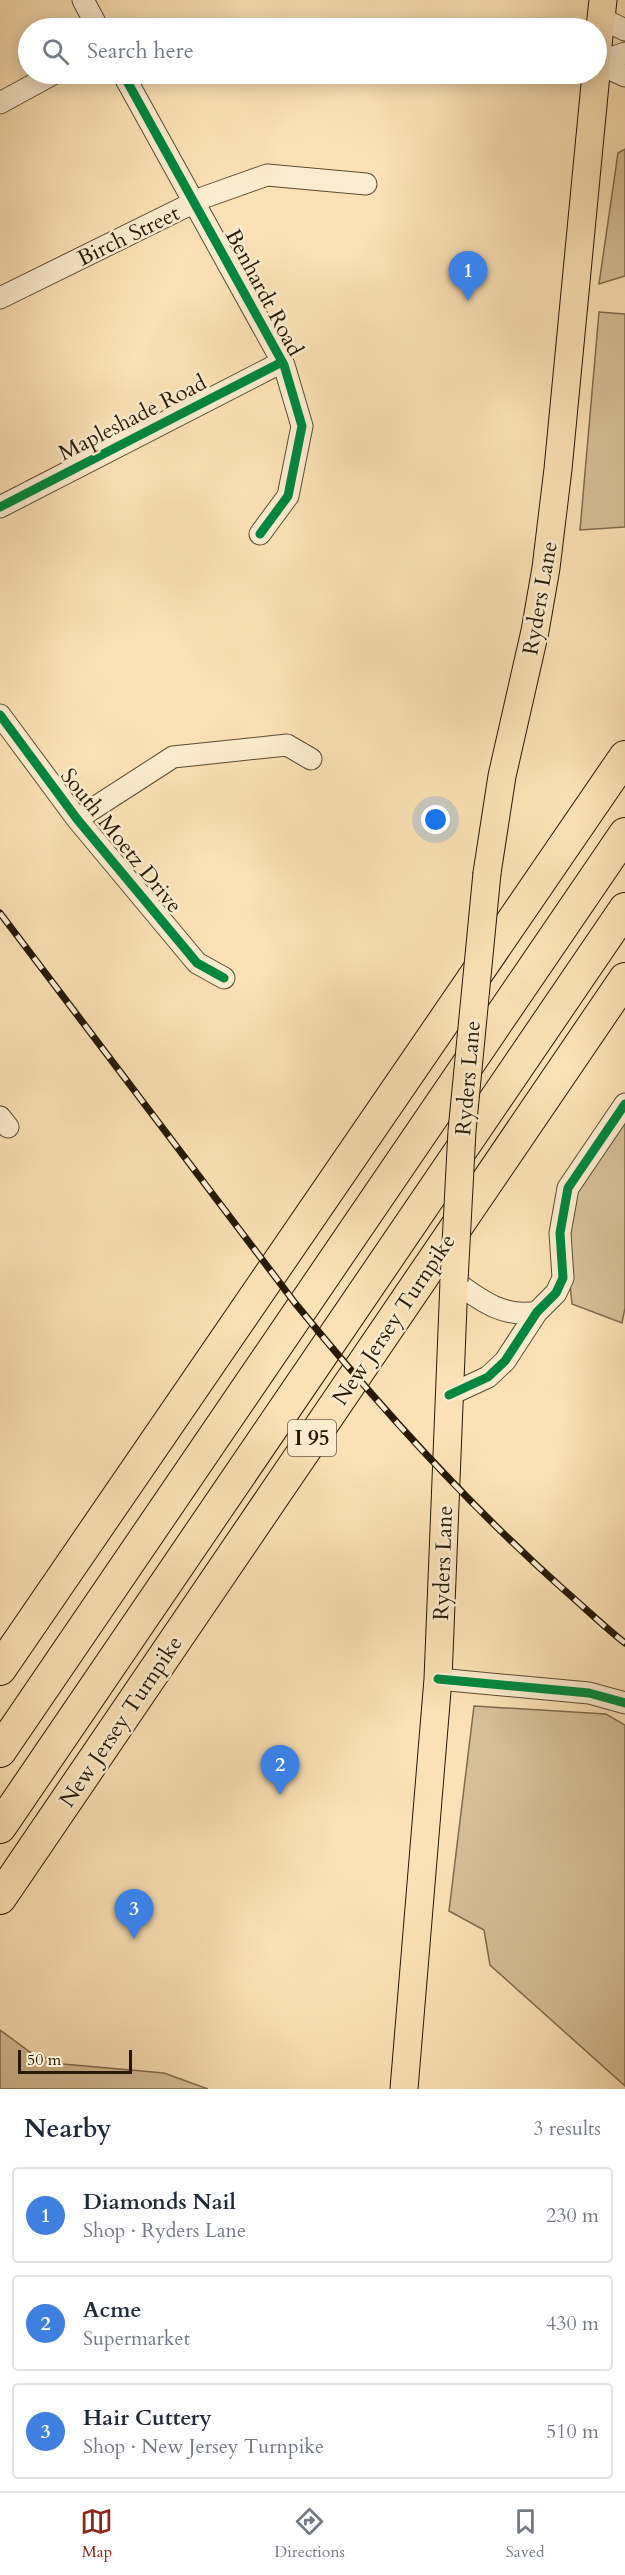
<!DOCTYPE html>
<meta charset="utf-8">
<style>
body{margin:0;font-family:Cardo,serif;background:#f2f2f3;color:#1f2937}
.scale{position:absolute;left:18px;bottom:15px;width:114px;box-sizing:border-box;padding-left:6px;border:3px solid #271905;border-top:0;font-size:16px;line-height:21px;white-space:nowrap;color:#271905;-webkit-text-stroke:4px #fceccf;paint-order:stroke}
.you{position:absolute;left:436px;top:820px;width:21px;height:21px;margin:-15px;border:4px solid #fff;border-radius:50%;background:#1a73e8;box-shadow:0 0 0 9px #1a73e833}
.badge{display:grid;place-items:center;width:39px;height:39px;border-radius:50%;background:#8f2418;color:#fff;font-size:20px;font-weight:700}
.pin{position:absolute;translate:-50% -50px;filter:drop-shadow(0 2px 3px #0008)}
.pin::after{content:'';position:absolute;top:32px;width:21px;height:18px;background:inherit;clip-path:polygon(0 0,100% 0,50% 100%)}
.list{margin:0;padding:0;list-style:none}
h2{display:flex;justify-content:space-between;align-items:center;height:78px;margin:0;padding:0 24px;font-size:26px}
h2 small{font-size:20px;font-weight:400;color:#747a83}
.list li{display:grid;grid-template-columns:39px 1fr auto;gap:18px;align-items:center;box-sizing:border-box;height:96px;margin:0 12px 12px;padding:0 12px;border:2px solid #e0e1e3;border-radius:6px}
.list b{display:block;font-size:22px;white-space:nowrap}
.list p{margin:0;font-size:20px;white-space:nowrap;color:#747a83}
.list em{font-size:20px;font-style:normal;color:#747a83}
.icon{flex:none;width:33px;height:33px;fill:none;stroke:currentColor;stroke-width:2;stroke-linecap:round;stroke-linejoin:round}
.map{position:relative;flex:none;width:625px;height:2089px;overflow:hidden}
.search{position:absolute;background:#fff;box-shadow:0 3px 15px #0003;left:18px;right:18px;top:18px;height:66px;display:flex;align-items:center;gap:15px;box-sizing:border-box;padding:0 21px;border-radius:33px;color:#747a83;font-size:22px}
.sheet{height:402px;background:#fff}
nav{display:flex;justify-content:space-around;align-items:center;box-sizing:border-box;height:84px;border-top:2px solid #e0e1e3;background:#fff;font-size:16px;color:#747a83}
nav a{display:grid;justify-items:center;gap:3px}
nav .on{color:#8f2418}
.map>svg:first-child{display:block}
.green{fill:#d7bf97;stroke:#7f6c4e;stroke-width:1.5}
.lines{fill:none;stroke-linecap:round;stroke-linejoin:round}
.minor-casing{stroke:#5c4b31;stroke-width:23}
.major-casing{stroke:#271905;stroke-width:29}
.highway-casing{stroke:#271905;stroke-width:34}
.minor{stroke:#fceccf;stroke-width:21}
.major{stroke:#fbe1b5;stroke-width:27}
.highway{stroke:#fbe1b5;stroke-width:32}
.rail-casing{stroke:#271905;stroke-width:7}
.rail{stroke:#fceccf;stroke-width:4.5;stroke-dasharray:14;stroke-linecap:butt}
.major-bridge-casing{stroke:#271905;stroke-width:29;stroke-linecap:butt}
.major-bridge{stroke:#fbe1b5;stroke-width:27}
.cycleway-casing{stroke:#fceccf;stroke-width:13}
.cycleway{stroke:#00873e;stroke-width:9}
.labels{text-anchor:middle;stroke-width:5;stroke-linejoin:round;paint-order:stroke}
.shield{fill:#fceccf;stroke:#675842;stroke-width:1.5}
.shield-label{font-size:21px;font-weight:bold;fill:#271905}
.street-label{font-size:22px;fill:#271905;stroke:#fceccf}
</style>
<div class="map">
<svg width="625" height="2089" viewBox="0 0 625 2089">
<rect width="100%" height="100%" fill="#fbe1b5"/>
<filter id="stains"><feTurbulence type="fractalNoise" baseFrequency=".00333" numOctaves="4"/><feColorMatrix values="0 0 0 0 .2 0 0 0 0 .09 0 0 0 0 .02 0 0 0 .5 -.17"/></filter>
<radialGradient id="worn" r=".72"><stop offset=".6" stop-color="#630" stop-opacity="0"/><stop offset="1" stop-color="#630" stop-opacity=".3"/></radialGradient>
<path class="green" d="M625,149v127l-26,8 19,-131z
M599,312l26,2v213l-45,3z
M625,1110v198l-3,15 -50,-19 -10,-102z
M474,1706l132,8 19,11v361l-135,-121 -6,-35 -35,-19z
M0,2030l30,22 33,12 101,9 44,16h-208z"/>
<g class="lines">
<defs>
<path id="minor" d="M83,0l15,28
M601,18l24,12
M597,63l28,13
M597,63l28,-10
M123,74l161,291 18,61 -14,70 -28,38
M0,103l53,-29
M0,298l205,-101 62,-22 99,9
M0,507l282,-145
M0,715l77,104 120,144 27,15
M77,819l96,-62 114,-12 24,14
M0,1117l8,10
M454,1281c26,19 49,37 83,31
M449,1395l39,-18 17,-16 32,-49 19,-19 7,-15 -3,-45 8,-45 57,-84
M438,1679l151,14 36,10"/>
<path id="major" d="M596,64l7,-64
M487,873l15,-97 33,-145 11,-63 12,-99 38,-395
M404,2089l34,-410 16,-398"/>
<path id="highway" d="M0,1669l625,-912
M0,1751l625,-917
M0,1827l625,-918
M0,1898l625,-919"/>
</defs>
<use href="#minor" class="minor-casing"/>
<use href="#major" class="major-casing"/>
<use href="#highway" class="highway-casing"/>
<use href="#minor" class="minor"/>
<use href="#major" class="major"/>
<use href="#highway" class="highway"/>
<defs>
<path id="rail" d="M0,913l295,390c83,102 170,199 268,286 21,18 40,37 62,54"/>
</defs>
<use href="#rail" class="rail-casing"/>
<use href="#rail" class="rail"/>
<defs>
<path id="major-bridge" d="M454,1281l8,-150 25,-258"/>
</defs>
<use href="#major-bridge" class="major-bridge-casing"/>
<use href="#major-bridge" class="major-bridge"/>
<defs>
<path id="cycleway" d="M123,74l161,291 18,61 -14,70 -28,38
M0,507l282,-145
M0,715l77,104 120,144 27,15
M449,1395l39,-18 17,-16 32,-49 19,-19 7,-15 -3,-45 8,-45 57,-84
M438,1679l151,14 36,10"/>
</defs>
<use href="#cycleway" class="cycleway-casing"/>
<use href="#cycleway" class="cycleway"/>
</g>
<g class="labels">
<rect class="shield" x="288" y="1420" width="48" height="36" rx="4.5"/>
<g class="shield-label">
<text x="312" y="1445">I 95</text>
</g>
<g class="street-label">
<text transform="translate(128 235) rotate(-26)" y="8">Birch Street</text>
<text transform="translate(265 292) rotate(62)" y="8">Benhardt Road</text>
<text transform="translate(132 417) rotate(-27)" y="8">Mapleshade Road</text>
<text transform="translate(539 598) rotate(-80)" y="8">Ryders Lane</text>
<text transform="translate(122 840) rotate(51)" y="8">South Moetz Drive</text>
<text transform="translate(467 1078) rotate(-85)" y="8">Ryders Lane</text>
<text transform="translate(393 1319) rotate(-56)" y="8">New Jersey Turnpike</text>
<text transform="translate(442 1563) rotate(-88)" y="8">Ryders Lane</text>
<text transform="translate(120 1721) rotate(-56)" y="8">New Jersey Turnpike</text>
</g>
</g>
<rect width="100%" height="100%" filter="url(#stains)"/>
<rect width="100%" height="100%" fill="url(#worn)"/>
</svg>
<div class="scale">50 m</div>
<div class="you"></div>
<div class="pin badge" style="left:468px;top:301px;background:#3f7fe0">1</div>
<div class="pin badge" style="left:280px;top:1795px;background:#3f7fe0">2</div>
<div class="pin badge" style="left:134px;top:1939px;background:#3f7fe0">3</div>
<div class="search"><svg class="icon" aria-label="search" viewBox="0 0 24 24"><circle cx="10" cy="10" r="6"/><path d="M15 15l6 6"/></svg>Search here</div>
</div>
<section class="sheet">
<h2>Nearby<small>3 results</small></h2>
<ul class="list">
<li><span class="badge" style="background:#3f7fe0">1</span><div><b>Diamonds Nail</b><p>Shop · Ryders Lane</p></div><em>230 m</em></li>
<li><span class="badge" style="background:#3f7fe0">2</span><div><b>Acme</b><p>Supermarket</p></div><em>430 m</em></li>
<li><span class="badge" style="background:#3f7fe0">3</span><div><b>Hair Cuttery</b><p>Shop · New Jersey Turnpike</p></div><em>510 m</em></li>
</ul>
</section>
<nav>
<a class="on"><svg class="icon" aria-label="map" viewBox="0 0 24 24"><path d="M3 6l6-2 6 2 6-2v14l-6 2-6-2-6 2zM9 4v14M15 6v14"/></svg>Map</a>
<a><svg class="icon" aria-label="directions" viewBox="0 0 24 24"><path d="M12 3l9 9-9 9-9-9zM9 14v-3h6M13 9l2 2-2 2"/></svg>Directions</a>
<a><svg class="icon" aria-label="saved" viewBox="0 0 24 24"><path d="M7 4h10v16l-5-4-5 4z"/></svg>Saved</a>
</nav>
